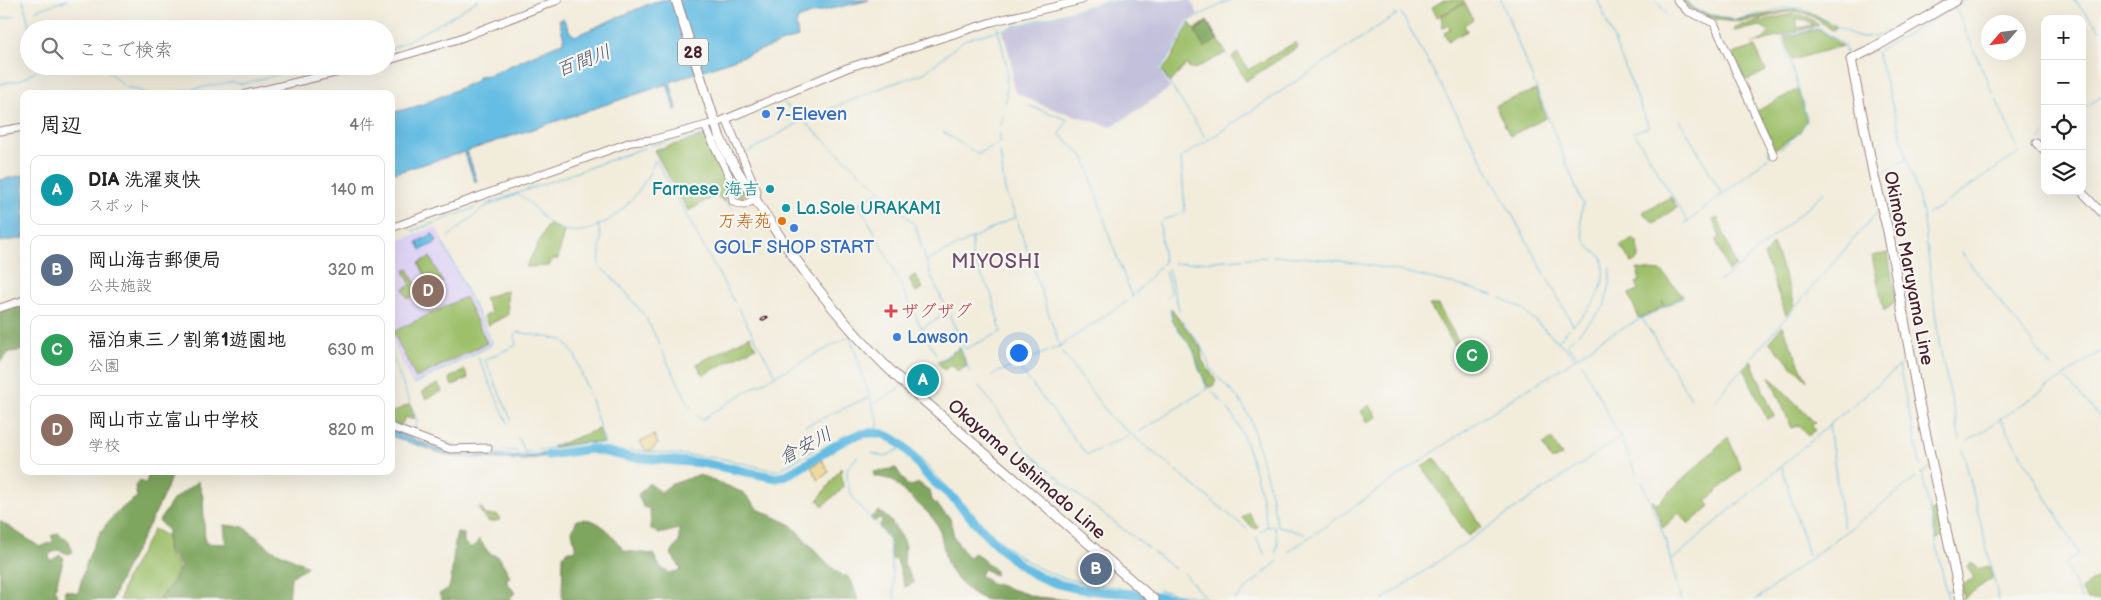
<!DOCTYPE html>
<html lang="ja">
<meta charset="utf-8">
<style>
body{margin:0;font-family:"Balsamiq Sans","Klee One",sans-serif;background:#f6f6f6;color:#222}
.controls{position:absolute;right:15px;top:15px;display:grid;overflow:hidden;border-radius:10px;box-shadow:0 5px 20px #0002}
.controls button{width:45px;height:45px;display:grid;place-items:center;padding:0;border:0;border-bottom:1px solid #e0e0e0;background:#fff;color:#222;font:25px sans-serif}
.compass{position:absolute;left:1981px;top:15px;width:45px;height:45px;border-radius:50%;background:#fff;box-shadow:0 5px 20px #0002;rotate:242deg}
.you{position:absolute;left:1018px;top:352px;width:18px;height:18px;margin:-12px;border:4px solid #fff;border-radius:50%;background:#1a73e8;box-shadow:0 0 0 8px #1a73e833}
.badge{display:grid;place-items:center;width:32px;height:32px;border-radius:50%;background:#0b8043;color:#fff;font-size:16px;font-weight:700}
.pin{position:absolute;translate:-50% -50%;border:2px solid #fff;box-shadow:0 1px 5px #0006}
.list{margin:0;padding:0;list-style:none}
h2{display:flex;justify-content:space-between;align-items:center;height:65px;margin:0;padding:0 20px;font-size:21px}
h2 small{font-size:16px;font-weight:400;color:#767676}
.list li{display:grid;grid-template-columns:32px 1fr auto;gap:15px;align-items:center;box-sizing:border-box;height:70px;margin:0 10px 10px;padding:0 10px;border:1px solid #e0e0e0;border-radius:10px}
.list b{display:block;font-size:19px;white-space:nowrap}
.list p{margin:0;font-size:16px;white-space:nowrap;color:#767676}
.list em{font-size:16px;font-style:normal;color:#767676}
.icon{flex:none;width:28px;height:28px;fill:none;stroke:currentColor;stroke-width:2;stroke-linecap:round;stroke-linejoin:round}
.map{position:relative;flex:none;width:2101px;height:600px;overflow:hidden}
.search{position:absolute;background:#fff;box-shadow:0 5px 20px #0002;left:20px;top:20px;width:375px;height:55px;display:flex;align-items:center;gap:12px;box-sizing:border-box;padding:0 18px;border-radius:28px;color:#767676;font-size:19px}
.panel{position:absolute;background:#fff;box-shadow:0 5px 20px #0002;left:20px;top:90px;width:375px;height:385px;border-radius:10px}
.map>svg:first-child{display:block}
.built{fill:#dfd4f5}
.industrial{fill:#c3c0db}
.green{fill:#9ec06a;stroke:#74704a;fill-rule:evenodd}
.forest{fill:#7ea65e;stroke:#646244}
.sand{fill:#eeda9e;stroke:#9c7c64}
.water{fill:#66bde3;stroke:#586e87}
.lines{fill:none;stroke-linecap:round;stroke-linejoin:round}
.stream{stroke:#66bde3;stroke-width:1}
.river{stroke:#66bde3;stroke-width:9}
.tertiary-casing{stroke:#9e8683;stroke-width:9}
.secondary-casing{stroke:#9e8683;stroke-width:11}
.primary-casing{stroke:#9e8683;stroke-width:11}
.tertiary{stroke:#fff;stroke-width:7}
.secondary{stroke:#fff;stroke-width:9}
.primary{stroke:#fff;stroke-width:9}
.rail-casing{stroke:#4a1f2b;stroke-width:3}
.rail{stroke:#f6f6f2;stroke-width:1;stroke-dasharray:4;stroke-linecap:butt}
.shop-dot{fill:#3f7fe0;stroke:#f6f6f2;stroke-width:2}
.culture-dot{fill:#0f9aa8;stroke:#f6f6f2;stroke-width:2}
.food-dot{fill:#e8710a;stroke:#f6f6f2;stroke-width:2}
.health-dot{fill:#e0444e;stroke:#f6f6f2;stroke-width:2}
.labels{text-anchor:middle;stroke-width:4.5;stroke-linejoin:round;paint-order:stroke}
.shield{fill:#f6f6f2;stroke:#7e6067;stroke-width:1}
.shield-label{font-size:16px;font-weight:bold;fill:#4a1f2b}
.shop-label{font-size:18px;fill:#366cbe;stroke:#f6f6f2;text-anchor:start}
.culture-label{font-size:18px;fill:#0d838f;stroke:#f6f6f2;text-anchor:end}
.food-label{font-size:18px;fill:#c56008;stroke:#f6f6f2;text-anchor:end}
.street-label{font-size:18px;fill:#4a1f2b;stroke:#f6f6f2}
.health-label{font-size:18px;fill:#be3a42;stroke:#f6f6f2;text-anchor:start}
.water-label{font-size:19px;font-style:italic;fill:#54566b;stroke:#f6f6f2}
.quarter-label{font-size:20px;letter-spacing:1px;fill:#704b6a;stroke:#f6f6f2}
</style>
<div class="map">
<svg width="2101" height="600" viewBox="0 0 2101 600">
<rect width="100%" height="100%" fill="#f6f6f2"/>
<filter id="ink" filterUnits="userSpaceOnUse"><feTurbulence type="fractalNoise" baseFrequency=".02" numOctaves="2"/><feDisplacementMap in="SourceGraphic" scale="10" xChannelSelector="R" yChannelSelector="G"/><feConvolveMatrix kernelMatrix="1 2 1 2 8 2 1 2 1" color-interpolation-filters="sRGB"/></filter>
<filter id="wash" filterUnits="userSpaceOnUse"><feTurbulence type="fractalNoise" baseFrequency=".0096" numOctaves="4" result="noise"/><feDisplacementMap in="SourceGraphic" scale="20" xChannelSelector="R" yChannelSelector="G"/><feGaussianBlur stdDeviation="1.12" result="paint"/><feColorMatrix in="noise" values="0 0 0 0 0 0 0 0 0 0 0 0 0 0 0 0 0 1.4 0 .05"/><feComposite in="paint" operator="in"/></filter>
<g filter="url(#wash)">
<rect width="100%" height="100%" fill="#f2ecdb"/>
<path class="built" d="M433,228l4,1 54,114 -1,2 -77,39 -2,-1 -20,-45v-95z"/>
<path class="industrial" d="M1147,0h44l7,15 -11,6 -19,38 -9,10 11,19 -58,39 -68,-21 -27,-13 -4,-6 -1,-22 -9,-34 101,-28z"/>
<path class="green" d="M1444,0h19l1,3 -27,14 -5,-10z
M1681,0h3l13,11 37,10 60,-12 20,5 22,12 -2,5c-10,-6 -22,-17 -33,-19 -13,-2 -26,3 -38,6 -29,7 -60,4 -82,-18z
M1465,3l8,16 -9,6 3,6 -19,10 -4,-8 6,-4 -2,-4 -5,3 -2,-12z
M1792,14l16,3 11,8 -67,19 10,-4 8,-8 -9,-6 -27,5v-4zM1796,19l10,1 7,5 -15,3z
M1207,21l19,32 -34,17 -6,-5 -16,18 -8,-13 8,-9 20,-38 4,7zM1206,22l-2,26 -8,-18z
M1819,29l23,17 -50,14 -7,-23z
M1296,42l2,5 -52,34 -14,-24 6,-4 10,17z
M1755,47l11,24 -18,9 -4,-2 -11,-24z
M1798,89l9,31 -8,13 -24,16 -5,-9 2,-2 -3,-1 -7,-16 2,-3 -3,1 -4,-8z
M1536,90l10,28 -36,18 -15,-31z
M703,137l20,38 1,27 -8,-7 -28,16 -34,-61z
M734,176l11,18 -3,6 -6,-4z
M1671,197l6,11 -23,15 -12,-11z
M1718,218l18,48 -8,6 -12,-32 4,-2 -7,-18z
M548,224l16,7 -6,28h-5l-4,7 -23,1z
M1633,238l5,5 1,15 -7,5 -12,-17z
M1773,244l22,60 -9,11 -22,-60z
M1888,253l8,49 -12,9 -12,-55z
M430,257l13,26 -11,6 -13,-26z
M408,269l12,24 -12,6 -5,-10 8,-4 -7,-14z
M1637,269l24,2 22,25 -18,10 -3,-5 2,5 -15,8 -1,-2v2l-9,5 -10,-25 9,-4 -2,-7 4,-2z
M915,275l8,13 -7,4 -7,-13z
M507,290l1,25 -20,10 -4,-8 7,-5 -7,-14z
M465,297l22,46 -71,35 -23,-46z
M1429,305h9l22,39 -4,3z
M1171,309l30,39 1,12 14,21 -3,5 -5,1 -9,-18 -5,-18 -22,-31z
M1782,326l25,55 -38,-39z
M750,336l6,11 -53,28 -6,-11z
M1470,344l11,19 -6,5 -11,-20z
M960,348l7,18 -9,6 -6,-8 -8,6 -6,-7z
M1751,361l23,55 -7,3 -23,-50z
M465,370l3,8 -16,8 -3,-8z
M1769,376l46,47 -3,3 3,4 -7,6 -9,-11 -7,3z
M438,384l4,7 -16,8 -4,-7z
M410,404l5,13 -4,2 -6,-2 -4,9 -10,-4v-9z
M1370,405l7,12 -10,5 -6,-11z
M599,429l4,14 -17,-1 -34,5z
M1728,437l13,32 -35,32 4,5 -21,18 -10,-11 -16,15 -11,-28 5,4z
M1551,438l11,17 -7,4h-4l-8,-14z
M1435,458l47,69 -14,9 -46,-69z
M841,468l2,20 -20,18 -5,-6z
M481,507l5,8h12l2,5 -11,2 -11,-13z
M1937,510l6,27 -7,2 -6,-28z
M1248,512l10,15 -3,2 -13,-11z
M154,529l13,7 1,18 11,12 -9,20 -12,14h-38l5,-19z
M1971,563l7,6 11,-3 3,12 -29,21 -2,-13 13,-8 -7,-12z
M2101,575v25h-13l-7,-11z"/>
<path class="forest" d="M1207,22l10,18 -13,8 -9,-16z
M24,304v46l-14,2 -10,10v-51z
M896,468l10,16 5,2 8,-3 11,8 2,9 18,18 4,19 14,21 7,-5 21,18 -1,4 -11,-6 -4,6 9,7 47,15 32,3c-23,0 -57,0 -80,0 -13,-2 -31,-19 -38,-30 -7,-13 -7,-35 -12,-44 -11,-19 -32,-29 -45,-46l-19,-4v-4z
M149,471h24c-15,46 -44,84 -61,129h-48l1,-10 13,3c12,-45 19,-69 59,-96l-2,-11 5,-6 6,4z
M698,475l11,3 35,15 14,16 32,15 39,41 13,11h5l6,9 5,15h-296l1,-44 4,-5h9l-4,-20 5,-11c23,-5 34,16 48,31l28,3 7,13 9,6 13,-3 -11,-16 8,-12v-13l-20,5 -8,-5 -1,-20 -7,-2 -5,-12 11,-12 12,9 9,-7z
M198,481l5,16 2,46 21,1 -2,-19 20,2 27,22 37,17 -17,11 -2,23h-130l12,-14 10,-20 -14,-16 1,-19 -9,-10 14,-21z
M879,511l11,9 12,17 3,8 -1,19 10,19 -9,4 -8,-27 -6,-1 -2,-19 -10,-13 3,-6 -3,-3 -5,4 -4,-4z
M0,521l40,26 14,-6 -3,-5 7,-3 11,8 4,11 -4,2 -11,-4 -9,4 1,7 10,-6 4,3 -9,31 4,11h-59z
M457,533l7,1v8l6,6 7,-4 2,-5 10,14 10,4 11,19 -4,5 9,12 -5,5 2,2h-70l-3,-6 10,-6c5,-18 3,-36 8,-55z"/>
<path class="sand" d="M654,435l4,9 -8,7h-4l-6,-9z
M822,460l7,12 -11,8 -7,-13z"/>
<path class="water" d="M663,0h206c-25,7 -48,9 -71,19l-2,5 2,13 -128,45 7,27 -2,1 -8,-26 -200,67 10,30 -2,1 -11,-30 -73,22v-61l30,-8 55,-24 3,-5 10,-1 74,-33 1,-3 -5,-19 4,-2 7,14 5,4 76,-33z
M24,175v63l-24,4v-62z
M433,234l4,8 -16,8 -4,-8z
M391,430l47,19 24,6 62,2 36,-5v2l-36,6 -72,-3 -61,-21z"/>
<g class="lines">
<path class="stream" d="M23,0l7,29
M1501,0l82,205c-4,15 -3,29 6,42 3,4 9,7 13,10 6,33 -8,47 -29,68
M1598,0l51,127 -15,5 54,90
M1656,0l10,14
M1685,0l13,11 36,9 50,-12h18l55,29c30,3 62,-23 86,-37
M2073,0l28,30
M1960,3l5,-3
M1955,7l38,87
M36,10l31,-10
M1683,12l24,11
M1401,13l172,312
M0,19l15,-3
M997,25l10,42 -1,35
M1002,30l103,-28 29,-2
M1880,50l75,-43
M386,52l62,-33 30,-19
M1877,52l46,161 16,130 21,96
M47,66h1
M102,66l22,20 26,8
M322,66h2
M0,84l21,-4 20,-12
M164,94l68,-12 11,2 65,-18
M1996,99l22,50
M775,103l7,-2 80,74
M1030,106l38,14 -9,14 26,24 26,83 21,56
M2082,109l19,-12
M806,119l80,-33 38,-13 40,-33 34,-10
M1680,120l42,74
M1001,125l2,-11
M943,132l35,22 22,-12
M1205,137l-45,-68 11,-15 18,-33 41,-21
M2039,139l6,-4
M686,141l18,-6 19,38 2,30 8,6
M1000,142v-8
M650,146l36,-10
M1780,149l18,-15 9,-14 -24,-83 36,-9 24,16 5,14
M1768,150l2,7
M2038,150l7,7
M1000,152l5,39 11,26 44,130
M745,154l58,-34
M658,156l6,-8
M656,160l78,142
M1877,176l30,-18
M867,178l48,47 16,51 34,73 36,-17 -10,-39 -19,-34v-20
M2076,191l25,27
M877,193l-19,11c31,48 49,101 78,150
M1947,202l73,-50
M487,204l157,-56
M745,211l6,2
M1927,215l16,-10
M1163,220l22,-8 -4,-54 216,-144
M598,224l3,15 -2,26
M1685,224l83,-66
M412,231l63,-23
M448,237l37,-30 33,-13c15,8 22,26 38,33 42,20 87,-32 99,-67
M391,239l8,-2
M1961,252l91,116
M1272,256c79,2 146,17 221,39
M927,261l88,-44
M1173,264l93,-7
M602,269l17,15 25,31
M1168,269l11,41
M1165,271l6,22 -4,5
M1610,280l1,-12
M1718,281l11,-6 96,-83
M1132,297l32,-35 -4,-39
M1501,298l20,10 54,49
M738,308l37,66
M1170,309c1,19 16,27 24,43 5,10 8,25 13,37l3,-1
M646,318l14,27
M1642,318l49,81
M1182,321l18,23 12,27 27,28 11,19 20,71 7,36
M922,328l24,-14
M1578,334l26,-27 7,-26
M1558,341l11,-12
M1567,344l11,13
M1567,344l7,-7
M662,351l29,57
M1063,353l48,65 62,50
M391,354l26,67 -3,11 -23,-9
M478,357l30,66
M1899,366l22,101
M1020,369l67,86 41,-19
M992,375l68,-29 66,-44
M2065,378l36,40
M909,381l51,-34 10,25
M414,384l76,-38 2,-4 -49,-99
M979,386l47,64 25,22
M1212,391l12,13
M1715,400l164,-190
M874,404l27,-17
M1228,409c18,20 36,90 39,118
M696,415l5,5 46,-29 103,-55 29,89 -4,3
M511,419l-26,-59 31,-15 -2,-10 3,-3 46,8 12,15 12,34
M2000,419l79,134 -14,11 17,36
M805,426l64,-29
M1139,432l68,-43
M518,437l7,15 60,-9 20,1 -16,-51
M1620,437l16,36
M435,440l21,5
M1968,441l133,-90
M494,449l23,2
M629,450l90,8 58,13 37,-21
M1963,450l36,150
M454,452l76,3 66,-9 35,8 104,11 41,11 56,-31 32,-13 1,2
M872,453l12,4 20,-10
M918,456l57,60
M857,457l-10,12c-2,39 27,43 42,72l6,59
M914,459l1,-1
M1782,467l26,88
M1176,471l72,59
M1922,472l26,128
M1921,474l8,-5
M1054,475l7,4
M1060,481l88,67
M1642,482l23,57 16,61
M978,519c47,49 75,63 142,68
M1274,526l4,14 -2,13
M1278,526l27,8
M1843,527l-14,-102 79,-66
M1260,532l6,-5 9,-1
M1256,537l9,18
M1153,552l22,17
M1288,552l214,-147 63,-39 38,-28 80,-40
M1672,560l157,-135
M1184,573l22,26 5,1
M1159,590l42,8
M1947,591l8,-2
M1234,600l46,-41
M1382,600l238,-163 -38,-73
M1756,600l160,-122"/>
<path class="river" d="M548,455l43,-6 38,8 73,6 75,15c31,-7 64,-48 99,-45 9,0 20,7 27,13 9,9 16,20 24,29 8,9 18,15 26,23 22,23 41,47 67,67 45,35 108,23 161,35"/>
</g>
</g>
<g filter="url(#ink)">
<g class="lines">
<defs>
<path id="tertiary" d="M1677,0l10,11 27,12 60,133
M386,61l72,-22 100,-39
M246,94l118,-28
M719,122l128,-54 148,-47 87,-21
M705,126l24,50 4,26 11,3 12,-6 1,-8 -31,-72
M0,131l24,-4
M2036,143l9,9
M2081,191l20,21
M391,228l240,-86 21,-2 59,-16
M0,308l24,-8
M391,427l59,22 38,-1"/>
<path id="secondary" d="M1956,0l-81,47 -24,12 23,118 14,54 31,172 42,197"/>
<path id="primary" d="M676,0l44,138 8,17c50,84 106,165 179,231l247,214"/>
</defs>
<use href="#tertiary" class="tertiary-casing"/>
<use href="#secondary" class="secondary-casing"/>
<use href="#primary" class="primary-casing"/>
<use href="#tertiary" class="tertiary"/>
<use href="#secondary" class="secondary"/>
<use href="#primary" class="primary"/>
<defs>
<path id="rail" d="M762,320l5,-3"/>
</defs>
<use href="#rail" class="rail-casing"/>
<use href="#rail" class="rail"/>
</g>
</g>
<g class="shop-dot">
<circle cx="766" cy="114" r="5"/>
<circle cx="794" cy="228" r="5"/>
<circle cx="897" cy="337" r="5"/>
</g>
<g class="culture-dot">
<circle cx="770" cy="189" r="5"/>
<circle cx="786" cy="208" r="5"/>
</g>
<circle class="food-dot" cx="782" cy="221" r="5"/>
<path class="health-dot" d="M888.5 303.5h5v5h5v5h-5v5h-5v-5h-5v-5h5z"/>
<g class="labels">
<rect class="shield" x="678" y="38.5" width="30" height="27" rx="4"/>
<g class="shield-label">
<text x="693" y="58">28</text>
</g>
<g class="shop-label">
<text x="776" y="120">7-Eleven</text>
<text x="794" y="253" text-anchor="middle">GOLF SHOP START</text>
<text x="907" y="343">Lawson</text>
</g>
<g class="culture-label">
<text x="760" y="195">Farnese 海吉</text>
<text x="796" y="214" text-anchor="start">La.Sole URAKAMI</text>
</g>
<g class="food-label">
<text x="772" y="227">万寿苑</text>
</g>
<g class="street-label">
<text transform="translate(1909 268) rotate(79)" y="6">Okimoto Maruyama Line</text>
<text transform="translate(1027 469) rotate(41)" y="6">Okayama Ushimado Line</text>
</g>
<g class="health-label">
<text x="901" y="317">ザグザグ</text>
</g>
<g class="water-label">
<text transform="translate(583 60) rotate(-21)" y="7">百間川</text>
<text transform="translate(805 445) rotate(-28)" y="7">倉安川</text>
</g>
<g class="quarter-label">
<text x="996" y="268">MIYOSHI</text>
</g>
</g>
</svg>
<div class="controls">
<button>+</button>
<button>−</button>
<button><svg class="icon" aria-label="locate" viewBox="0 0 24 24"><circle cx="12" cy="12" r="6"/><path d="M12 2v4M12 18v4M2 12h4M18 12h4"/></svg></button>
<button><svg class="icon" aria-label="layers" viewBox="0 0 24 24"><path d="M12 4l9 5-9 5-9-5zM3 14l9 5 9-5"/></svg></button>
</div>
<svg class="compass" viewBox="-18 -18 36 36"><path d="M0-13l5 13h-10z" fill="#e53935"/><path d="M0 13l5-13h-10z" fill="#767676"/></svg>
<div class="you"></div>
<div class="pin badge" style="left:923px;top:380px;background:#0f9aa8">A</div>
<div class="pin badge" style="left:1096px;top:569px;background:#5c6f8a">B</div>
<div class="pin badge" style="left:1472px;top:356px;background:#2e9e5b">C</div>
<div class="pin badge" style="left:428px;top:291px;background:#8d6e63">D</div>
<div class="search"><svg class="icon" aria-label="search" viewBox="0 0 24 24"><circle cx="10" cy="10" r="6"/><path d="M15 15l6 6"/></svg>ここで検索</div>
<section class="panel">
<h2>周辺<small>4件</small></h2>
<ul class="list">
<li><span class="badge" style="background:#0f9aa8">A</span><div><b>DIA 洗濯爽快</b><p>スポット</p></div><em>140 m</em></li>
<li><span class="badge" style="background:#5c6f8a">B</span><div><b>岡山海吉郵便局</b><p>公共施設</p></div><em>320 m</em></li>
<li><span class="badge" style="background:#2e9e5b">C</span><div><b>福泊東三ノ割第1遊園地</b><p>公園</p></div><em>630 m</em></li>
<li><span class="badge" style="background:#8d6e63">D</span><div><b>岡山市立富山中学校</b><p>学校</p></div><em>820 m</em></li>
</ul>
</section>
</div>
